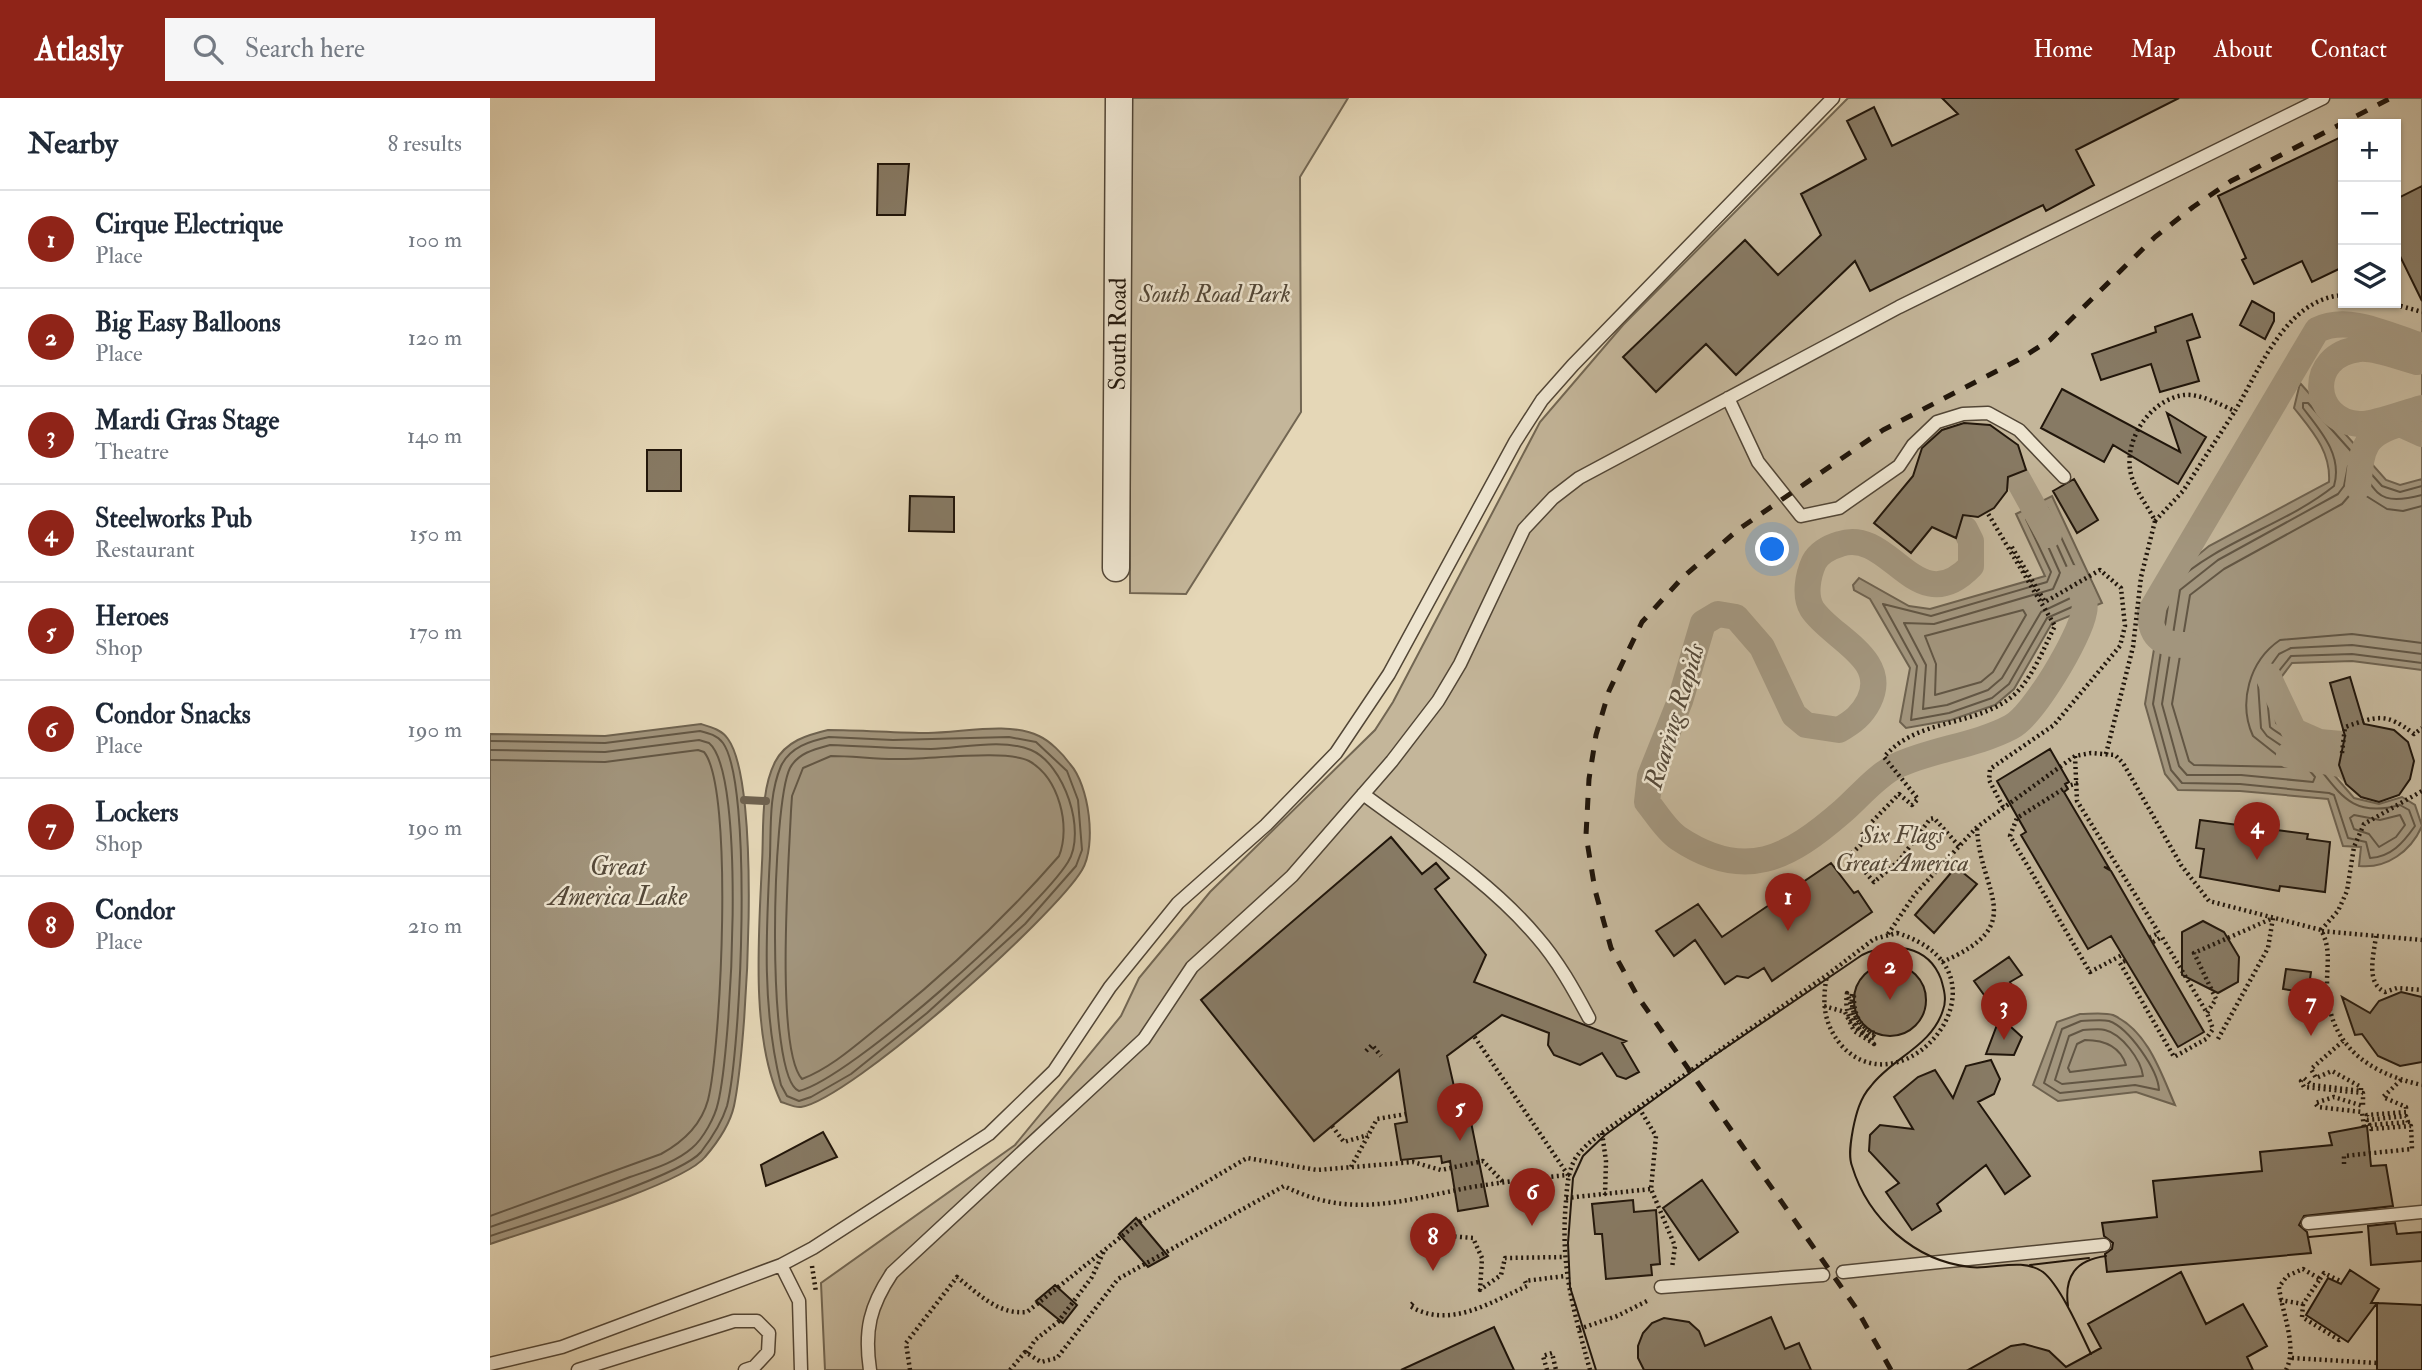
<!DOCTYPE html>
<meta charset="utf-8">
<style>
body{margin:0;font-family:"IM FELL Double Pica",serif;background:#f6f6f7;color:#1f2937}
.controls{position:absolute;right:21px;top:21px;display:grid;overflow:hidden;border-radius:0px;box-shadow:0 2px 5px #0004}
.controls button{width:63px;height:63px;display:grid;place-items:center;padding:0;border:0;border-bottom:2px solid #e0e1e3;background:#fff;color:#1f2937;font:35px sans-serif}
.you{position:absolute;left:1283px;top:452px;width:24px;height:24px;margin:-18px;border:5px solid #fff;border-radius:50%;background:#1a73e8;box-shadow:0 0 0 10px #1a73e833}
.badge{display:grid;place-items:center;width:46px;height:46px;border-radius:50%;background:#8f2418;color:#fff;font-size:23px;font-weight:700}
.pin{position:absolute;translate:-50% -58px;filter:drop-shadow(0 2px 4px #0008)}
.pin::after{content:'';position:absolute;top:37px;width:24px;height:21px;background:inherit;clip-path:polygon(0 0,100% 0,50% 100%)}
.list{margin:0;padding:0;list-style:none}
h2{display:flex;justify-content:space-between;align-items:center;height:91px;margin:0;padding:0 28px;font-size:30px}
h2 small{font-size:23px;font-weight:400;color:#747a83}
.list li{display:grid;grid-template-columns:46px 1fr auto;gap:21px;align-items:center;box-sizing:border-box;height:98px;padding:0 28px;border-top:2px solid #e0e1e3}
.list b{display:block;font-size:26px;white-space:nowrap}
.list p{margin:0;font-size:23px;white-space:nowrap;color:#747a83}
.list em{font-size:23px;font-style:normal;color:#747a83}
.icon{flex:none;width:38px;height:38px;fill:none;stroke:currentColor;stroke-width:2;stroke-linecap:round;stroke-linejoin:round}
.map{position:relative;flex:none;width:1932px;height:1272px;overflow:hidden}
header{display:flex;align-items:center;gap:42px;box-sizing:border-box;height:98px;padding:0 35px;background:#8f2418;color:#fff}
header strong{font-size:33px}
nav{display:flex;gap:38px;margin-inline-start:auto;font-size:24px}
.search{width:490px;height:63px;background:#f6f6f7;display:flex;align-items:center;gap:18px;box-sizing:border-box;padding:0 24px;border-radius:0px;color:#747a83;font-size:26px}
main{display:flex}
aside{flex:1;background:#fff}
.map>svg:first-child{display:block}
.green{fill:#c4b69a;stroke:#726652;stroke-width:2;fill-rule:evenodd}
.water{fill:#a2957d;stroke:#6e624f;stroke-width:2}
.lines{fill:none;stroke-linecap:round;stroke-linejoin:round}
.shore{stroke:#625644;stroke-width:2}
.stream{stroke:#6e624f;stroke-width:8}
.canal{stroke:#a2957d;stroke-width:26}
.building{fill:#877a64;stroke:#21160b;stroke-width:2}
.service-casing{stroke:#524636;stroke-width:15}
.minor-casing{stroke:#524636;stroke-width:29}
.path{stroke:#21160b;stroke-width:4.5;stroke-dasharray:2 3.5;stroke-linecap:butt}
.service{stroke:#eee5d0;stroke-width:12}
.minor{stroke:#eee5d0;stroke-width:26}
.tram{stroke:#21160b;stroke-width:2}
.rail{stroke:#21160b;stroke-width:5;stroke-dasharray:12 12;stroke-linecap:butt}
.labels{text-anchor:middle;stroke-width:5;stroke-linejoin:round;paint-order:stroke}
.park-label{font-size:24px;font-style:italic;fill:#524636;stroke:#eee5d0}
.street-label{font-size:24px;fill:#21160b;stroke:#eee5d0}
.water-label{font-size:26px;font-style:italic;fill:#554939;stroke:#eee5d0}
</style>
<header>
<strong>Atlasly</strong>
<div class="search"><svg class="icon" aria-label="search" viewBox="0 0 24 24"><circle cx="10" cy="10" r="6"/><path d="M15 15l6 6"/></svg>Search here</div>
<nav><a>Home</a><a>Map</a><a>About</a><a>Contact</a></nav>
</header>
<main>
<aside>
<h2>Nearby<small>8 results</small></h2>
<ul class="list">
<li><span class="badge">1</span><div><b>Cirque Electrique</b><p>Place</p></div><em>100 m</em></li>
<li><span class="badge">2</span><div><b>Big Easy Balloons</b><p>Place</p></div><em>120 m</em></li>
<li><span class="badge">3</span><div><b>Mardi Gras Stage</b><p>Theatre</p></div><em>140 m</em></li>
<li><span class="badge">4</span><div><b>Steelworks Pub</b><p>Restaurant</p></div><em>150 m</em></li>
<li><span class="badge">5</span><div><b>Heroes</b><p>Shop</p></div><em>170 m</em></li>
<li><span class="badge">6</span><div><b>Condor Snacks</b><p>Place</p></div><em>190 m</em></li>
<li><span class="badge">7</span><div><b>Lockers</b><p>Shop</p></div><em>190 m</em></li>
<li><span class="badge">8</span><div><b>Condor</b><p>Place</p></div><em>210 m</em></li>
</ul>
</aside>
<div class="map">
<svg width="1932" height="1272" viewBox="0 0 1932 1272">
<rect width="100%" height="100%" fill="#e5d7b7"/>
<filter id="stains"><feTurbulence type="fractalNoise" baseFrequency=".00286" numOctaves="4"/><feColorMatrix values="0 0 0 0 .2 0 0 0 0 .09 0 0 0 0 .02 0 0 0 .5 -.17"/></filter>
<radialGradient id="worn" r=".72"><stop offset=".6" stop-color="#630" stop-opacity="0"/><stop offset="1" stop-color="#630" stop-opacity=".3"/></radialGradient>
<path class="green" d="M640,0h218l-48,79 1,235 -115,182 -56,-1z
M1358,0h574v1272h-1597l-4,-87 194,-138 106,-129 18,-38 71,-86 165,-162 18,-28 147,-280 83,-97zM1853,26h53v179h-53z"/>
<path class="water" d="M1810,285l86,97 14,5 22,-6v191l-70,-9 -60,2 -19,25 3,35 32,22 46,53 25,6 23,-7 13,8 7,21c-11,25 -35,43 -63,40l2,-19 -18,-1 -15,-47 -88,-8 -62,-1 -13,-16 -20,-70 20,-122 44,-36 120,-64c2,-31 -17,-51 -35,-74z
M1562,398l50,107 -50,20 -38,66 -19,16 -44,15 -45,8 -6,-6 10,-54 -40,-69 -16,-9 -1,-5 6,-7 50,28 21,3 115,-33 -29,-62z
M211,626c10,3 21,6 27,15 34,47 19,306 6,367 -4,18 -17,37 -29,51 -21,27 -174,73 -215,87v-510l115,2z
M338,632c34,0 67,3 100,3 34,0 79,-12 111,3 11,5 24,18 31,28 19,21 27,81 12,106 -28,47 -231,229 -281,237 -6,1 -13,-3 -20,-5 -31,-64 -22,-170 -19,-239 2,-33 -2,-71 13,-101 11,-21 32,-27 53,-32z
M1590,916c9,0 24,-2 33,1 35,16 48,58 62,90l-39,-13 -78,9 -25,-16 24,-63z"/>
<g class="lines">
<path class="shore" d="M1932,388l-22,6 -18,-6 -74,-83h-5v5c17,22 40,47 31,78 -50,40 -116,55 -163,100l-18,118 18,66 11,13 58,1 89,9 5,2 14,43 18,4 4,16c21,-1 33,-15 45,-32l-6,-16 -9,-5c-54,15 -62,-18 -94,-52 -10,-11 -25,-17 -36,-26l-4,-40 25,-31 61,-2 70,9
M1932,397c-57,15 -40,-15 -74,-29l-4,20 -6,8 -120,66 -38,30 -18,114 17,62 8,9h54l72,7 2,-5 -17,-20 -31,-21 -6,-8 -3,-45 21,-29 12,-6 61,-3 70,9
M1932,408l-19,5 -16,-2 -32,-20 -13,15 -118,65 -34,26 -18,109 17,57 5,4 94,2 -1,-4 -34,-27c-15,-33 -4,-75 27,-96l72,-6 70,9
M1557,409l43,92 -43,19 -38,66 -17,14 -43,15 -38,7 6,-54 -34,-62 48,12 116,-34 4,-10 -25,-53z
M1552,421l4,2 33,73 -38,18 -39,66 -14,12 -41,15 -24,4 3,-44 -22,-42 30,1 119,-35 7,-16 -22,-49z
M1533,512l3,5 -33,57 -12,10 -46,13 1,-31 -11,-28z
M339,639l64,3 116,-3 27,5 31,29 11,29 4,50 -6,16 -51,58 -98,89 -76,61 -40,23 -12,4 -12,-5 -6,-11c-19,-75 -15,-152 -11,-229 1,-29 -1,-62 11,-90 9,-19 29,-25 48,-29z
M0,643l115,2 95,-12c8,2 17,4 23,12 30,42 18,307 4,363 -5,16 -16,33 -26,46 -21,25 -172,71 -211,84
M340,647c34,1 67,4 101,4 31,-1 71,-11 100,1 33,14 56,81 37,112 -29,47 -218,217 -269,229 -34,-12 -27,-288 -9,-323 8,-15 25,-19 40,-23z
M0,652l115,2 94,-12 10,3c38,31 22,308 9,360 -3,14 -15,36 -26,45 -17,15 -42,22 -62,29 -47,18 -93,34 -140,50
M341,658c21,0 43,3 64,3 30,1 112,-10 134,2 30,17 42,65 30,95 -54,62 -114,118 -178,169 -25,20 -50,43 -79,54 -27,-30 -13,-221 -11,-268l1,-15 11,-28z
M0,662l115,2 93,-12 6,2c30,36 17,296 4,348 -7,26 -25,42 -47,54l-171,62
M1864,717l26,5 20,-5 5,10 -9,12 -17,10 -10,-13 -15,-5 -4,-11z
M1591,923c8,0 20,-2 28,0 20,7 49,49 50,69l-24,-5 -75,8 -16,-10 18,-54z
M1593,932c7,0 16,-2 22,0 17,4 36,30 38,46l-81,8 -7,-4 14,-44z
M1595,942c18,0 35,6 41,25l-56,7 -2,-4 9,-24z"/>
<path class="stream" d="M254,702l22,1"/>
<path class="canal" d="M1927,264c-17,-4 -41,-15 -58,-13 -53,6 -48,72 0,75 15,1 47,-12 63,-16
M1524,374l35,63
M1868,389c4,-36 3,-52 42,-63l22,10
M1475,431l6,12v25c-55,57 -80,-39 -131,-22 -10,3 -21,9 -26,18 -6,13 -10,34 -2,47 19,29 78,49 57,92 -7,14 -16,21 -30,29l-33,-5 -12,-10 -32,-68 -26,-30 -18,-3 -15,9 -23,78 -30,75 -3,26c9,11 19,28 31,36 67,45 111,20 165,-27 16,-14 34,-36 53,-45 36,-17 79,-20 115,-39 22,-11 69,-90 73,-115 3,-13 -4,-23 -11,-34
M1699,547c-25,1 -39,-6 -39,-33l167,-282c32,-16 72,6 105,16
M1778,578l26,55 25,11 33,3 27,-5
M1799,657l56,10 20,19"/>
</g>
<path class="building" d="M1452,0h237l-103,52 18,35 -48,26 -3,-6 -173,86 -15,-30 -119,114 -30,-31 -50,48 -33,-35 122,-117 33,35 43,-40 -20,-41 65,-35 -19,-38 27,-14 18,39 66,-32z
M1853,38v131l-31,15 -10,-21 -48,23 -12,-24 4,-2 -28,-62z
M388,66h31l-4,51h-28z
M1932,88v115l-26,-53v-49z
M1762,203l22,12v8l-9,18 -25,-14z
M1702,216l8,23 -13,4 12,40 -39,11 -9,-28 -50,16 -9,-26 64,-22 -1,-5z
M1572,291l118,63 -13,-39 39,24 -28,47 -65,-39 -9,17 -63,-34z
M1474,325l26,2 28,20 8,25 -18,7 -1,14 -13,17 -16,9 -15,-2 -7,23 -24,-11 -21,26 -37,-30 39,-47 9,-28 20,-18z
M157,352h34v41h-34z
M1584,381l24,41 -21,13 -24,-42z
M420,398l44,1v35l-45,-1z
M1860,579l14,47 30,6 14,12 6,19 -4,18 -11,16 -20,7 -18,-5 -15,-13 -7,-19 6,-29 -15,-53z
M1560,651l19,33 -4,2 3,5 -4,3 45,76 -5,-1 7,4 93,161 -26,15 -67,-111 -23,13 -67,-114 5,-3 -29,-51z
M1710,722l108,14 -1,5 23,3 -5,50 -45,-6 -1,5 -79,-14 4,-28 -8,-1z
M901,739l31,37 14,-11 13,15 -14,11 51,66 -12,27 152,59 -4,2 17,29 -13,7 -9,-3 -15,-23 -22,12 -26,-10 -6,-10 1,-12 -47,-18 -55,41 11,48 5,5 3,15 5,-2 17,84 -30,5 -8,-50 -8,2 -1,-7 -40,4 -6,-36 12,-2 -8,-52 -85,71 -113,-141z
M1341,765l23,30 4,-2 14,21 -100,69 -8,-13 -16,10 -11,-2 -12,8 -30,-44 -21,16 -18,-25 42,-27 24,33z
M1466,769l21,17 -43,49 -19,-18z
M1713,823l21,11 15,25 -1,25 -20,11 -36,-18v-43z
M1519,859l13,18 -12,7 11,20 -21,15 -26,-36z
M1364 902a36 36 0 1 1 72 0a36 36 0 1 1-72 0Z
M1796,871l25,3 -3,21 -25,-4z
M1911,894l21,5v65l-22,4 -22,-10 -16,-22 -7,1 -13,-38 28,16 9,-12z
M1510,919l22,20 -8,18 -28,-1z
M1501,962l9,19 -6,15 -16,8 52,74 -25,18 -19,-29 -49,39 4,7 -29,19 -26,-38 13,-9 -30,-32 1,-16 10,-10 33,4 -19,-32 24,-20 17,-7 18,28 13,-32z
M1877,1028l4,40 15,-1 7,41 -89,10 -5,9 8,7 4,21 -204,19 -2,-18 7,-5 1,-6 -9,-7 -2,-13 55,-6 -4,-36 109,-10 -2,-19 72,-7 -3,-12z
M333,1034l14,25 -71,29 -5,-21z
M1212,1082l36,52 -39,28 -36,-52z
M1143,1102l1,12 22,-2 4,54 -9,1 1,10 -46,4 -4,-45h-7l-3,-30z
M646,1120l32,38 -20,11 -29,-33z
M1905,1125l2,11 25,-2v29l-51,4 -3,-39z
M1860,1172l29,19 -8,14h6l-29,39 -42,-27 22,-37 13,6z
M1691,1174l25,52 37,-20 24,42 -20,11 6,13h-285l43,-24 13,-2 25,7 17,16 35,-19 -13,-24z
M565,1187l22,20 -14,18 -27,-22z
M1887,1205l45,2v65h-45z
M1281,1219l14,32 14,-6 12,27h-167l-6,-12v-12l5,-13 9,-10 12,-5 25,4 10,9 6,15z
M1004,1229l20,43h-113z"/>
<g class="lines">
<defs>
<path id="service" d="M1238,300l30,64 43,54 38,-8 60,-42 14,-21 24,-23 26,-8 25,-1 31,17 45,47
M873,696c59,44 126,86 174,143 21,24 37,53 52,81
M1818,1125l114,-11
M291,1167l18,36 2,69
M1353,1174l261,-27
M1171,1189l162,-12
M0,1266l72,-17 219,-82 32,-17 176,-114 65,-63 56,-84 68,-84 88,-78 70,-72 53,-79 126,-232 27,-42 31,-35 260,-267
M88,1272l156,-49h23l12,12 -1,19 -14,15 -9,3
M380,1272c-6,-40 0,-64 22,-97l252,-234 48,-72 100,-91 100,-115 46,-60 22,-37 64,-135 29,-31 26,-20 320,-171 424,-209"/>
<g id="minor">
<path id="s1" d="M626,470l3,-470"/>
</g>
</defs>
<use href="#service" class="service-casing"/>
<use href="#minor" class="minor-casing"/>
<path class="path" d="M1900,205l32,9
M1665,423l28,-30 52,-80
M1852,655l3,-26c32,-11 41,-15 69,7l8,-6
M1616,656l27,-107 8,-70 14,-56c-6,-13 -16,-25 -21,-38 -16,-35 13,-83 50,-88 15,-2 37,10 51,16 25,-42 51,-112 108,-116
M1585,658l2,45 82,132 -9,4
M1588,685l-10,3 -51,32 -7,18 80,136 32,-17
M1513,709l-14,-27 1,-11 64,-44 66,-79 5,-20 -4,-38 -21,-18 -55,32 -35,-58
M1469,748l-25,-28 -4,1 -31,42 -25,21 -24,-27 17,-16 -5,-7 37,-38 13,11 6,-6 -34,-42c32,-38 86,-30 125,-58 22,-16 34,-50 46,-73l-68,-114
M1831,832l17,-19 9,-20 7,-44 10,-23 58,-33
M1832,833l100,9
M1407,835c126,39 8,183 -56,112 -18,-22 -19,-43 -14,-70l47,-36z
M1398,836l27,-40 62,-67 98,-71 16,-3 24,2 8,8 58,102 28,36 112,29c10,18 6,34 6,53 0,61 40,90 95,102
M1886,838c-2,18 -11,47 9,56l12,-4 25,2
M1663,844l9,-5 45,76 9,-14 -22,-46 79,-35
M1635,863l-5,2 54,94 32,-18 7,-10 -6,-16
M1452,864c89,-38 37,-69 35,-135
M1334,908l21,6 9,19 20,13c-16,-17 -31,-22 -27,-51 7,15 4,42 29,45 -17,-13 -26,-23 -24,-44h2c-1,18 5,35 23,40
M1728,941l50,-91 5,-30
M1853,943l-32,28 5,9 16,-7 29,16v4l-49,-6 -8,-7 -3,3 3,6 59,6v13l-29,-9 -19,6 3,4 44,5 2,15
M876,953l6,-6 9,11
M1911,982l-18,17 23,10v5
M1149,1010l17,28 -5,53 24,57 -3,22
M842,1028l12,16 24,-7
M1112,1035l4,28 -1,34
M1854,1066v-8l68,-7 -1,-23 -40,3 -1,-4 38,-3 -2,-6 -39,4v-5l39,-3
M861,1069l26,-48 29,-5
M1076,1100l85,-9
M959,1138l24,2 9,20 -2,32 21,-15 4,-17 59,-1
M322,1168l4,26
M1830,1181l4,-6 18,9
M1790,1202l23,4 17,-25 -17,-10 -16,7 -8,11c3,26 19,60 7,83
M923,1205l-3,3c39,24 81,-4 117,-20l-2,-5 40,-5
M1813,1206l-1,13 37,23 2,-2
M1089,1231l38,-13 32,-16
M537,1255l8,-13 23,-18 34,-45 12,-26
M1802,1260l85,5
M420,1272l-4,-27 51,-66c22,17 41,38 70,35l115,-92 105,-62 70,12 96,-8 28,8 42,-9 20,21
M520,1272l15,-18 16,10 16,-4 61,-79 166,-93c67,34 119,14 188,1 32,-5 64,-9 96,-12l-94,-139
M1057,1272l-4,-14 9,-3 4,17
M1100,1272c-17,-62 -30,-103 -24,-169 1,-15 2,-29 9,-42 7,-11 16,-18 27,-26l225,-158"/>
<use href="#service" class="service"/>
<use href="#minor" class="minor"/>
<path class="tram" d="M1819,1139l53,-5
M1540,1167l59,-7
M1578,1208c-4,-29 7,-46 38,-50
M1106,1272l-26,-83 -2,-44 5,-65 10,-22 22,-21 104,-76 153,-104c30,-14 66,-10 79,24 3,10 6,21 2,31 -11,36 -51,48 -72,76 -11,12 -15,28 -18,43 -2,11 -5,27 -1,37 16,53 63,95 118,101 23,3 52,-10 73,5 17,13 38,61 48,82"/>
<path class="rail" d="M1401,1272l-35,-62 -218,-311 -27,-49 -16,-58 -9,-55 3,-56 7,-44 13,-44 33,-69 41,-45 56,-48 144,-99 135,-70 32,-20 105,-103 38,-30 38,-26 160,-83"/>
</g>
<g class="labels">
<g class="park-label">
<text x="725" y="204">South Road Park</text>
<text x="1412" y="745">Six Flags<tspan x="1412" dy="28">Great America</tspan></text>
</g>
<g class="street-label">
<text dy="8" stroke="none"><textPath href="#s1" startOffset="234">South Road</textPath></text>
</g>
<g class="water-label">
<text transform="translate(1184 618) rotate(-73)" y="9">Roaring Rapids</text>
<text x="128" y="777">Great<tspan x="128" dy="30">America Lake</tspan></text>
</g>
</g>
<rect width="100%" height="100%" filter="url(#stains)"/>
<rect width="100%" height="100%" fill="url(#worn)"/>
</svg>
<div class="controls">
<button>+</button>
<button>−</button>
<button><svg class="icon" aria-label="layers" viewBox="0 0 24 24"><path d="M12 4l9 5-9 5-9-5zM3 14l9 5 9-5"/></svg></button>
</div>
<div class="you"></div>
<div class="pin badge" style="left:1298px;top:833px">1</div>
<div class="pin badge" style="left:1400px;top:902px">2</div>
<div class="pin badge" style="left:1514px;top:942px">3</div>
<div class="pin badge" style="left:1767px;top:762px">4</div>
<div class="pin badge" style="left:970px;top:1043px">5</div>
<div class="pin badge" style="left:1042px;top:1128px">6</div>
<div class="pin badge" style="left:1821px;top:938px">7</div>
<div class="pin badge" style="left:943px;top:1173px">8</div>
</div>
</main>
